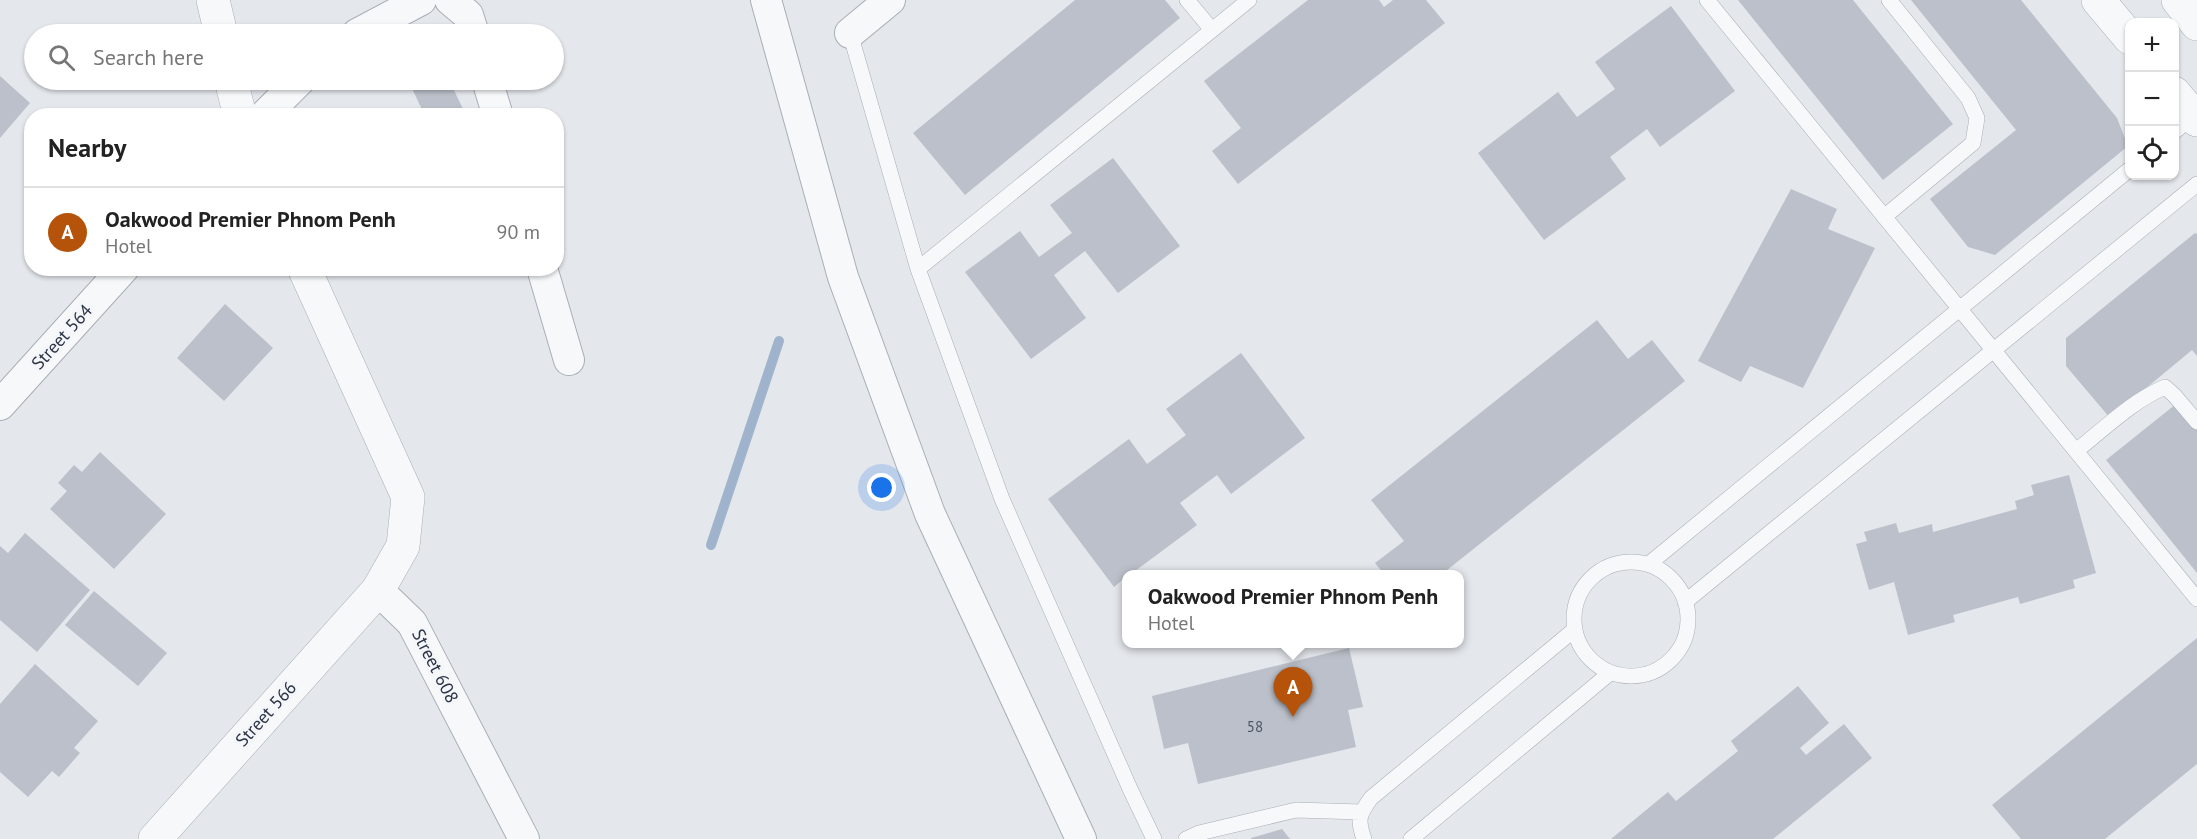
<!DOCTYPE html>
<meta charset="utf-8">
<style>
body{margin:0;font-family:"PT Sans",sans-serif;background:#f6f6f6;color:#222}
.controls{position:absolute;right:18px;top:18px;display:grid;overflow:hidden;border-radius:12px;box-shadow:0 2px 4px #0004}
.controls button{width:54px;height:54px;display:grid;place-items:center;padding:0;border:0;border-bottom:2px solid #e0e0e0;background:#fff;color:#222;font:30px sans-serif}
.you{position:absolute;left:882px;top:488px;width:21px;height:21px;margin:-15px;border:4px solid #fff;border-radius:50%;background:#1a73e8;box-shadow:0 0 0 9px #1a73e833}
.badge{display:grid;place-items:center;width:39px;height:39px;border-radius:50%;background:#b45309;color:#fff;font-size:20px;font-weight:700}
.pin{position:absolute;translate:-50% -50px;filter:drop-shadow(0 2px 3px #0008)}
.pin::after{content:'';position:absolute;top:32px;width:21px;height:18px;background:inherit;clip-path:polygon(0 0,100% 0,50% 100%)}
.popup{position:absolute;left:1122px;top:570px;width:342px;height:78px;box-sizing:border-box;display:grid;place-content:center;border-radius:12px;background:#fff;filter:drop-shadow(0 2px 4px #0005);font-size:20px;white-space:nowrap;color:#767676}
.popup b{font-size:22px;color:#222}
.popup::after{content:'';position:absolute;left:50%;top:100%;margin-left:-12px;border:12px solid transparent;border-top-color:#fff}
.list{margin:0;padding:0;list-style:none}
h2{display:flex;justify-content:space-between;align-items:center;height:78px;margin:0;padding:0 24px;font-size:26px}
h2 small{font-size:20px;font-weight:400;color:#767676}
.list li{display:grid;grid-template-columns:39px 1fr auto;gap:18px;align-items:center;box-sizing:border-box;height:90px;padding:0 24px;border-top:2px solid #e0e0e0}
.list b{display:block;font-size:22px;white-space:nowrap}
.list p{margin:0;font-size:20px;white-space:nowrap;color:#767676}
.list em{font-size:20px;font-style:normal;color:#767676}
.icon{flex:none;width:33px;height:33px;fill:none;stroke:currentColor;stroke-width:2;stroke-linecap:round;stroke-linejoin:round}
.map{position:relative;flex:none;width:2197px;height:839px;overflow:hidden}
.search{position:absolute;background:#fff;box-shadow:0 2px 4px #0004;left:24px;top:24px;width:540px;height:66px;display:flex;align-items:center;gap:15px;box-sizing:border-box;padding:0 21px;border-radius:33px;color:#767676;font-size:22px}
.panel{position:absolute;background:#fff;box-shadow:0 2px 4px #0004;left:24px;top:108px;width:540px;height:168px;border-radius:24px}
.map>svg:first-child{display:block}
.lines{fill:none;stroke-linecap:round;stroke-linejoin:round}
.stream{stroke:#9fb4cc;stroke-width:10}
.building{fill:#bbc0ca}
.service-casing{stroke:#a9aeb7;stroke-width:16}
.minor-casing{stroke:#a9aeb7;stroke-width:32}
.tertiary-casing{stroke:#a9aeb7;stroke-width:34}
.service{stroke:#f7f8fa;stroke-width:15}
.minor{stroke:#f7f8fa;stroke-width:30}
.tertiary{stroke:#f7f8fa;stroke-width:33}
.labels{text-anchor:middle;stroke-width:6;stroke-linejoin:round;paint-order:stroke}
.number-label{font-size:15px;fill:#4f5766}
.street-label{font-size:18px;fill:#2b3445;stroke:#f4f6f9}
</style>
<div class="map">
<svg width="2197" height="839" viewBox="0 0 2197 839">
<rect width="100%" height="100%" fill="#e4e7ec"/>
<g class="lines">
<path class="stream" d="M711,545l68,-204"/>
</g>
<path class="building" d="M1075,0h90l15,18 -215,177 -52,-62z
M1308,0h71l5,7 9,-7h33l19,23 -207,161 -26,-33 29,-23 -37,-47z
M1738,0h115l100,124 -70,56z
M1911,0h110l96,118 11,28 -133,109 -27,-8 -38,-48 86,-69z
M1671,6l64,85 -75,56 -13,-18 -37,28 16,22 -82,61 -66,-87 80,-61 19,25 38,-28 -20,-27z
M0,76l30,27 -30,35z
M408,80h41l17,35 -41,1z
M1113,158l67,88 -62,47 -33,-42 -31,24 32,43 -55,41 -66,-87 55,-41 19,26 33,-24 -22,-28z
M1791,189l46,20 -9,20 47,19 -72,140 -53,-22 -9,16 -43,-21z
M2195,233l2,1v122l-5,-6 -82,68 -44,-52v-28z
M225,304l48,44 -49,53 -47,-43z
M1597,320l31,39 24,-19 33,41 -243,193h-58l-9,-11 29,-22 -33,-41z
M1241,353l64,85 -74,56 -14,-19 -37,28 17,22 -66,49h-5v3l-12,10 -66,-88 81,-60 18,25 39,-29 -20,-26z
M2176,404l21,26v143l-91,-113z
M100,452l66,62 -52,55 -64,-60 17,-18 -9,-8 16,-18 8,7z
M2069,475l27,98 -23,7 2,8 -55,16 -2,-7 -65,18 2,7 -47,13 -14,-53 -25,8 -13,-46 11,-3 -3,-9 32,-9 3,10 33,-9 1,8 84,-23 -2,-8 19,-6 -3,-10z
M25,533l65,57 -53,62 -37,-32v-74l8,7z
M94,591l73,62 -29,33 -73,-61z
M2197,638v126l-92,75h-84l-29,-34z
M1349,648l14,59 -15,3 8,37 -158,37 -10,-41 -24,6 -12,-53z
M35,664l63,57 -24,27 6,5 -21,24 -7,-6 -24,26 -28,-25v-68z
M1798,686l31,37 -29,25 6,7 38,-31 28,34 -99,81h-162l57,-47 8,9 62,-50 -7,-10z
M1282,829l8,10h-39v-1z"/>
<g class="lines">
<defs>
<path id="service" d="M1187,0l25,30
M1707,0l490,599
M850,33l68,236 84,230 129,292 23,48
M2174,132l21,-17
M1884,217l89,-74 4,-25 -9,-20 -79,-98
M918,269l331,-269
M2076,451c28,-22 56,-50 89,-64l9,8 23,27
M1574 619a57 57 0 1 1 114 0a57 57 0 1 1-114 0Z
M1650,563l480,-394
M1685,602l512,-418
M1186,839l13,-6 97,-23 65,2
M1364,839c-7,-20 -5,-24 7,-41l203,-168
M1411,839l199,-166"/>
<path id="minor" d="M450,0l18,15 6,19
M766,0l77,277 87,237 151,325
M850,33l40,-33
M357,34l64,-34
M487,80l11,36
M264,116l36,-36
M542,268l27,92
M0,405l124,-137
M378,590l34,33 112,216"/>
<path id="tertiary" d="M213,0l8,34
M2098,0l32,38
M2178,0l19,24
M231,80l9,36
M2174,93l23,27
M155,839l223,-249 25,-44 5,-49 -104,-229"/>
</defs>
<use href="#service" class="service-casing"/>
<use href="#minor" class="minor-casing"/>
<use href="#tertiary" class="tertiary-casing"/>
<use href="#service" class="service"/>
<use href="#minor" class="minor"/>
<use href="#tertiary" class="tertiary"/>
</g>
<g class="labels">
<g class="number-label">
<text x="1255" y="732">58</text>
</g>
<g class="street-label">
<text transform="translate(62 337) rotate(-48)" y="6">Street 564</text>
<text transform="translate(435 666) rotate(63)" y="6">Street 608</text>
<text transform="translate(266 714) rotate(-48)" y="6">Street 566</text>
</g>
</g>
</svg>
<div class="controls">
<button>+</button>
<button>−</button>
<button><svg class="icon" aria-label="locate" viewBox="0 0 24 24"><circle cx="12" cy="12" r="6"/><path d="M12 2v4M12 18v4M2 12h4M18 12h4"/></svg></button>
</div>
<div class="you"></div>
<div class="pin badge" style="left:1293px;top:717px">A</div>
<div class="popup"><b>Oakwood Premier Phnom Penh</b>Hotel</div>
<div class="search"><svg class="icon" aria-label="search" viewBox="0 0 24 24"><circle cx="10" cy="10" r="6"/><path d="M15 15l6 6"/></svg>Search here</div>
<section class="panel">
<h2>Nearby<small></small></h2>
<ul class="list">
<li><span class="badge">A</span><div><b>Oakwood Premier Phnom Penh</b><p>Hotel</p></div><em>90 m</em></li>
</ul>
</section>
</div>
